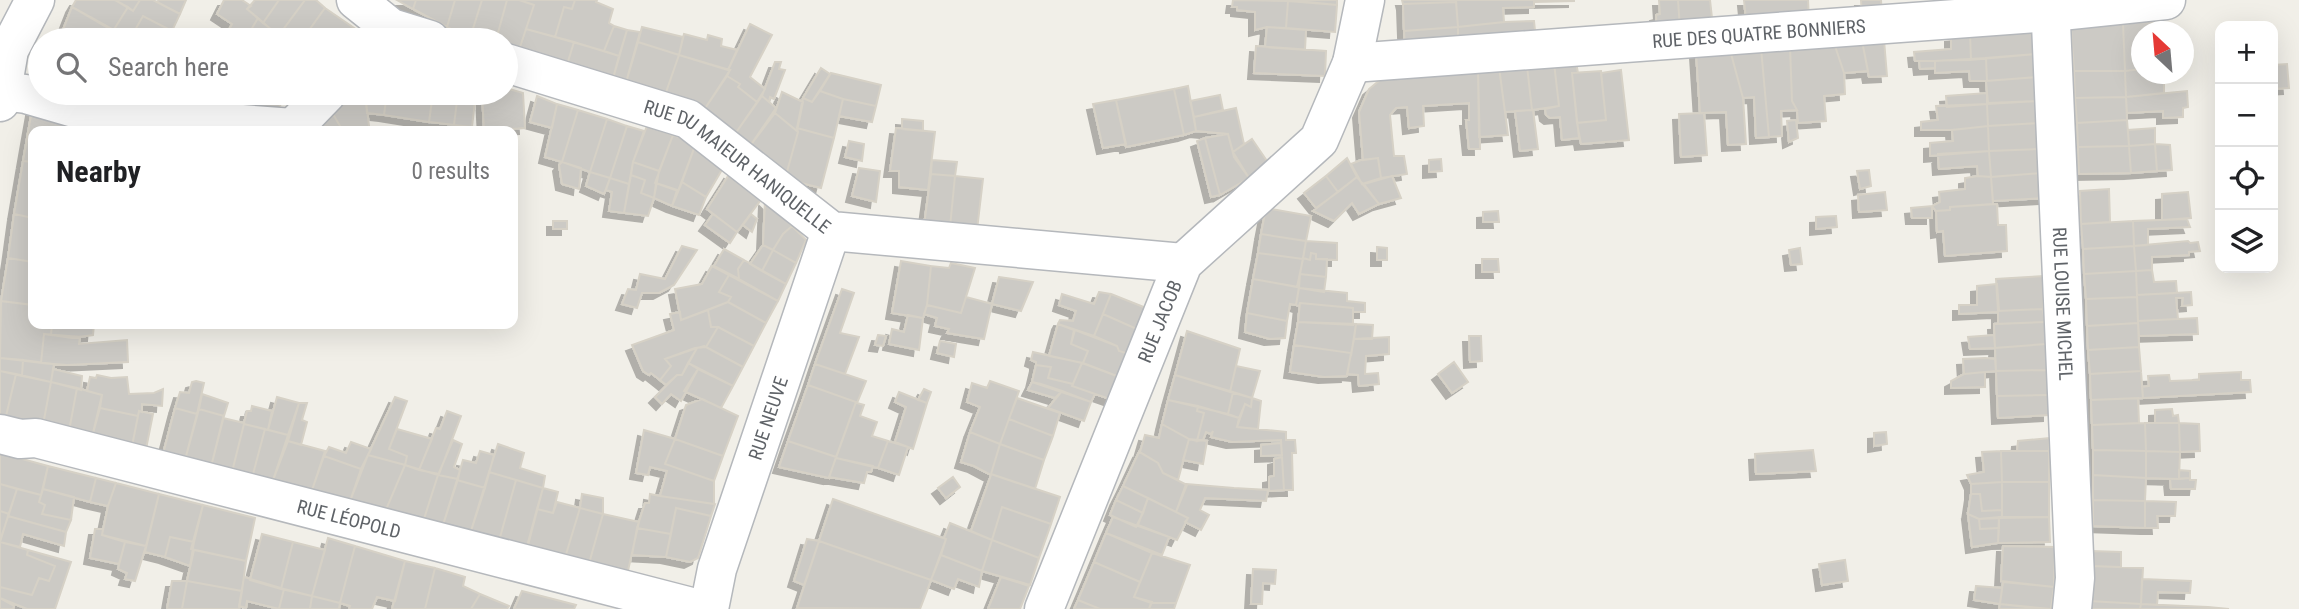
<!DOCTYPE html>
<meta charset="utf-8">
<style>
body{margin:0;font-family:"Roboto Condensed",sans-serif;background:#f2f2f2;color:#202124}
.controls{position:absolute;right:21px;top:21px;display:grid;overflow:hidden;border-radius:14px;box-shadow:0 7px 28px #0002}
.controls button{width:63px;height:63px;display:grid;place-items:center;padding:0;border:0;border-bottom:2px solid #e0e0e0;background:#fff;color:#202124;font:35px sans-serif}
.compass{position:absolute;left:2131px;top:21px;width:63px;height:63px;border-radius:50%;background:#fff;box-shadow:0 7px 28px #0002;rotate:334deg}
.list{margin:0;padding:0;list-style:none}
h2{display:flex;justify-content:space-between;align-items:center;height:91px;margin:0;padding:0 28px;font-size:30px}
h2 small{font-size:23px;font-weight:400;color:#757577}
.icon{flex:none;width:38px;height:38px;fill:none;stroke:currentColor;stroke-width:2;stroke-linecap:round;stroke-linejoin:round}
.map{position:relative;flex:none;width:2299px;height:609px;overflow:hidden}
.search{position:absolute;background:#fff;box-shadow:0 7px 28px #0002;left:28px;top:28px;width:490px;height:77px;display:flex;align-items:center;gap:18px;box-sizing:border-box;padding:0 24px;border-radius:38px;color:#757577;font-size:26px}
.panel{position:absolute;background:#fff;box-shadow:0 7px 28px #0002;left:28px;top:126px;width:490px;height:203px;border-radius:14px}
.map>svg:first-child{display:block}
.building{fill:#cccac5;stroke:#d6d1c6;stroke-width:2;filter:url(#shadow)}
.lines{fill:none;stroke-linecap:round;stroke-linejoin:round}
.minor-casing{stroke:#b5b8bc;stroke-width:41}
.minor{stroke:#fff;stroke-width:38}
.labels{text-anchor:middle;stroke-width:7;stroke-linejoin:round;paint-order:stroke}
.street-label{font-size:19px;fill:#5f6368;stroke:#fff}
</style>
<div class="map">
<svg width="2299" height="609" viewBox="0 0 2299 609">
<defs>
<filter id="shadow"><feDropShadow dx="-6" dy="6" stdDeviation="0" flood-color="#0004"/></filter>
</defs>
<rect width="100%" height="100%" fill="#f1efe8"/>
<path class="building" d="M76,0h39l13,7 -15,24 -41,-24z
M115,0h25l-7,11z
M140,0h13l27,14 -8,17 -29,-15 -13,23 -17,-8 15,-24 5,4z
M159,0h27l-6,14 -23,-12z
M224,0h18l9,6 -4,3 11,9 -13,22h-21l8,-16 -15,-10z
M255,0h24l-16,23 -16,-14z
M279,0h26l-26,35 -16,-12z
M305,0h11l9,8 -23,32h-16l-7,-5z
M397,0h19l-3,9z
M416,0h39l-8,27 -34,-18z
M455,0h27l-12,38 -23,-11z
M482,0h25l-11,40 -26,-2z
M507,0h12l15,5 -16,48 -12,-4v-9h-10z
M519,0h56l-3,9 -8,-2 -9,30 -29,-8 8,-24z
M575,0h22l-1,2 17,7 -4,14 5,3 -10,25 -49,-14 9,-30 8,2z
M1233,0l55,1 -2,27 -19,-1 -12,3v-18l-18,-2v-3h-5z
M1288,0h49v5z
M1402,0h54v2l-53,2z
M1456,0h118v1l-40,1v5l-31,1 1,14 -46,5z
M1659,0h19l2,29 -23,2 -1,-16 4,-1z
M1678,0h32l3,27 -33,2z
M1744,0h64l1,21 -63,-1z
M1861,0h20l1,15 -20,2z
M1288,1l49,4 -2,27 -49,-4z
M1456,2l2,25 -54,4 -1,-27z
M72,7l58,32 13,-23 29,15 -4,9h-16l-8,-4 -3,4h-82z
M325,8l32,22 -1,10h-54z
M258,18l15,13 -4,9 -8,-4 -2,4h-14z
M1534,21l2,19 -78,5v-18l46,-5z
M2154,22l1,10h-13v37l-17,2 -2,-48z
M2123,23l2,48h-51l-3,-42z
M750,24l22,11 -22,42 15,12 -8,13 -19,-15 2,-3 -13,-8 3,-6h-2z
M614,26l13,4 -8,26 -15,-5z
M642,27l41,10 -4,18 -41,-13z
M1267,27l39,3 -1,20 -40,-3z
M1458,27v18l-53,4 -1,-18z
M2028,28l6,5 1,21 -64,6 -1,-26z
M526,29l48,13 -8,26 -48,-15z
M627,30l13,2 -15,54 -13,-4z
M273,31l11,8 -1,1h-14z
M684,34l23,6 1,-5 14,4 -1,7 16,4 -9,20 -49,-15z
M1970,34l1,26 -56,1 -1,-9 37,-3v-13z
M1884,40l3,36 -18,1 -7,-36z
M1862,41l6,30 -24,2 -10,-30z
M574,42l45,14 -7,26 -46,-14z
M638,42l41,13 -15,43 -39,-12z
M1834,43l10,30 1,21 -21,2 2,25 -28,2 -1,-13 -5,-9 -2,-55z
M1256,46l70,5 -1,25 -71,-3z
M1790,46l2,55 5,9 -16,1 1,25 -13,1 -8,-89z
M1761,48l8,89 -13,1 -2,-41 -11,1 -13,-48z
M1730,50l13,48 3,46 -18,1 -2,-33 -26,1 -4,-61z
M2035,54l2,23 -50,4 -1,-23z
M679,55l51,15 -26,40 -40,-12z
M1986,58l1,23h-17l-1,-10 -34,2v-12z
M1919,61h16v7l-15,1z
M775,62h6l-2,7 6,1 -11,29 -4,-2 -1,5 -7,-6z
M1576,62l2,11h-6l7,65 -17,2 -2,-23 -10,1 -4,-3 -1,-6 14,-3 -5,-43z
M1554,63l5,43 -27,4 -5,-44z
M2287,64l2,24 -16,1v-24z
M1527,66l5,44 -27,2 -6,-45z
M1499,67l9,68 -29,2 -1,-68z
M821,68l9,6 -18,28 -9,-4z
M1478,69l2,80h-11l-3,-29h3v-17l-46,3 1,20 -15,2 -2,-21 -11,1 -6,7 4,41h10l3,18 -26,4 -3,-20 -15,2 -4,-48 10,-23 17,-14z
M2142,69v5h22v19l-38,4 -1,-26z
M1621,70l8,70 -48,4 -4,-21 29,-3 -5,-47z
M1601,71l5,49 -29,3 -5,-50z
M2074,71h51l1,26 -51,1z
M831,73l50,12 -5,21 -33,-7 -23,-8z
M727,76l13,8 -2,3 19,15 -22,32 -31,-24z
M2037,77l1,24 -50,2 -2,-22z
M1188,86l8,45 -12,4 -10,-46z
M506,88l17,5 2,35 -41,3 -2,-38h24z
M1174,89l10,46 -58,12 -10,-47z
M820,91l23,8 -9,39 -37,-10 6,-30 9,4z
M2187,91l1,16 -5,1v9l-20,1v-7l-36,2 -1,-16z
M782,92l21,10 -6,29 -22,-18z
M81,93h62l-4,11z
M143,93h36l-2,6 -36,-2z
M179,93h39l-5,9 -36,-3z
M262,93h53l-12,11 -13,-11 -12,15 -23,-2 1,-5z
M346,93h19l4,33 -5,5h-21l-13,-22z
M365,93h22l-3,22 -17,-2z
M387,93h46l-4,29 -45,-7z
M433,93h25l-4,32 -25,-3z
M458,93h18l-4,34 -18,-2z
M1987,93v11l-40,3 -1,-11z
M1220,95l3,15 -29,7 -4,-16z
M537,96l20,8 -5,24 -22,-6z
M762,96l14,12 -26,38 -15,-12z
M2126,97l1,23 -50,3 -2,-25z
M843,99l33,7 -4,16 -33,-6z
M1116,100l10,44 -23,4 -10,-44z
M2038,101l1,22 -51,3 -1,-22z
M557,104l21,6 -16,52 -17,-5z
M1987,104l1,22 -36,4h-31v-8l17,-2 -2,-14z
M1236,108l8,36 -11,8 -5,-18 -32,-3 -2,-14z
M330,109l13,22h-35z
M32,110l40,9 -2,12h-37v31l-10,-1z
M578,110l29,9 -17,53 -28,-10z
M1532,110h1l5,39 -18,2 -5,-40z
M775,113l23,19 -13,47 -35,-33z
M1704,113l3,42 -26,2 -2,-43z
M607,119l20,7 -17,52 -20,-6z
M902,119l21,2v10l-21,-2z
M1796,120l2,18 -9,4 -2,-21z
M2127,120l2,26 -51,1 -1,-24z
M2039,123l2,26 -52,2 -1,-25z
M627,126l17,5 -11,31 -4,22 -19,-6z
M647,126l26,9 -14,36 -26,-9z
M1988,126l1,25 -59,5v-13l23,-2 -1,-11z
M797,128l37,10 -13,50 -36,-9 13,-47z
M896,128l39,4 -7,58 -29,-3v-16h-9z
M2155,128v16l-26,2 -1,-16z
M1228,134l6,23 15,21 -29,17 -15,-57z
M673,135l23,8 -18,48 -23,-8z
M1205,138l15,57 -9,2 -14,-56z
M1252,139l17,25 -20,14 -16,-26z
M849,141l15,3 -2,17 -17,-4z
M2155,144l15,1 2,25 -15,1z
M2155,144l2,27 -26,2 -2,-27z
M695,146l28,22 -17,29 -24,-15z
M2129,146l2,27 -52,1 -1,-27z
M2041,149l1,24 -51,4 -2,-26z
M1989,151l2,26 -13,-1 -1,-10 -38,3 -1,-15z
M1347,158l10,19 -19,15 -12,-16z
M1378,158l3,20 -19,6 -11,-20 10,-4z
M1441,159l1,12 -13,1v-12z
M932,160l25,2 -2,14 -24,-2z
M23,161l10,1v56l-19,-4z
M562,162l19,6 -2,21 -17,-5 -3,-19z
M633,162l26,9 -5,27 -13,-5 4,-13 -14,-5z
M859,168l21,3 -4,31 -24,-6z
M1869,170l2,16 -11,3 -3,-18z
M590,172l20,6 -6,16 -18,-8z
M730,173l33,24 -26,35 -30,-23z
M2042,173l2,25 -51,3 -2,-24z
M931,174l24,2 -5,51 -26,-2z
M631,175l14,5 -4,13 13,5 -6,18 -24,-3z
M955,176l28,3 -6,51 -27,-3z
M1326,176l12,16 -22,16 -12,-15z
M1392,176l9,22 -22,6 -15,-20z
M1978,176l13,1 2,27 -43,3v3l-14,1 -4,-5 8,-4 -1,-10 26,-3v-11z
M1357,177l22,27 -20,10 -7,-11 -18,18 -21,-10z
M610,178l19,6 -5,29 -15,-2 3,-19 -6,-2z
M682,182l24,15 -7,18 -27,-9z
M656,183l21,7 -5,16 -18,-8z
M2109,189l1,33 -29,2 -1,-33z
M1885,192l2,18 -28,2 -1,-17z
M2188,192l3,26 -29,2v-26z
M765,200l27,26 -9,8 -10,16 -10,-5z
M1997,204l1,21h8l1,26 -62,5 -2,-25 -6,1 -1,-21 14,-1v-3z
M1932,206v12h-20l-1,-10z
M1266,208l45,8 -5,25 -45,-7z
M1498,211l1,11h-16v-10z
M14,214l19,4v44l-25,-4z
M713,214l24,18 -7,11 -25,-18z
M751,214l6,5 -5,13 -9,-7z
M1836,216l1,11 -21,2v-12z
M2187,219l3,8 -42,2v16l-14,1 -1,-25z
M553,221h14v8h-14z
M2133,221l1,25 -51,3 -2,-25z
M792,226l14,14 -10,23 -23,-13 10,-16z
M1261,234l45,7 -3,18 -45,-6z
M1306,241l31,2v17l-21,-1v-5l-5,-1 -1,7 -7,-2z
M2188,241l2,2 8,-1 2,9 -11,1v3l-37,2v13l-16,1 -2,-25z
M763,245l10,5 -11,21 -12,-7z
M682,246l15,4 -23,35 -15,8h-17l-5,15 -15,-4 6,-15 8,1 4,-16 25,5z
M2134,246l2,25 -52,3 -1,-25z
M1377,247l10,1v12h-10z
M1800,248l2,16 -11,1 -2,-15z
M724,249l20,11 -6,9 1,10 -25,-13z
M773,250l23,13 -10,21 -24,-13z
M1258,253l45,6 -6,28 -44,-8z
M1311,253l5,1v5h11l-1,18 -26,-3 3,-16 7,2z
M8,258l25,4v43l-32,-4z
M1482,259h16l1,13h-17z
M744,260l42,24 -8,17 -39,-22 -1,-10z
M901,261l30,5 -4,39 -4,13 -31,-5z
M951,263l24,5 -14,45 -34,-8 4,-39 18,2z
M712,266l17,9 -10,17 12,5 -3,5 -47,18 -6,-31 27,-5z
M2152,270l2,12 22,-1 1,12 -40,2 -1,-24z
M2136,271l1,26 -51,2 -2,-25z
M1300,274l26,3 -2,15 -25,-4z
M729,275l49,26 -12,22 -38,-21 3,-5 -12,-5z
M2043,276v33l-45,2 -2,-32z
M999,277l34,5 -12,29 -29,-7z
M1253,279l46,8 -3,18 -6,-1 -3,17 -40,-8z
M1997,284l2,26 -2,2 -38,2v-9h18v-19z
M1299,288l48,5v8l18,2v9h-12v-4l-53,-5 -1,3 -3,-1z
M842,289l12,4 -14,40 19,4 -14,37 -30,-10z
M1099,292l12,2 -17,42 -36,-12 2,-4 13,1 3,-10 -17,-6 3,-11 32,10z
M2191,292l1,13 -10,1 1,-8h-7l2,21 -40,2 -1,-26z
M1111,294l40,16 -3,24 -45,-20z
M966,297l26,7 -8,35 -37,-6 2,-4 -14,-3 2,-8 -13,-4 3,-9 34,8z
M2137,297l1,26 -51,3 -1,-27z
M1,301l32,4v19h19l-1,11 -7,-1 -3,29 -41,-5z
M728,302l38,21 -12,23 -36,-19h-7l-3,-17z
M1300,303l53,5v17l-55,-3z
M2043,309l2,13 -47,2v-13z
M708,310l3,17h7l-12,20 -11,1 -30,11 6,7 -11,14 -9,-7 -2,2 -6,-4 -11,-26 42,-15 -4,-16 10,-2 1,8z
M1247,313l40,8 -2,17 -15,1 -25,-7z
M1103,314l45,20 -9,23 -20,-6 -2,-5 -23,-10z
M908,315l15,3 -4,32 -30,-6 3,-15 12,3z
M2197,318l1,16 -59,2 -1,-15z
M1298,322l58,2 -5,32v-3l-57,-8z
M2045,322l1,22 -51,4 -1,-24z
M2138,323l1,24 -51,3 -1,-24z
M52,324h42l-1,11 -21,3 -21,-3z
M1058,324l16,6 -3,14 17,7 -5,12 -34,-7z
M1356,324l17,1 -1,14h-18z
M718,327l36,19 -11,21 -37,-20z
M1075,330l42,16 2,5 20,6 -9,24 -47,-18 5,-12 -17,-7z
M1187,331l53,18 -10,43 -55,-17z
M44,334l36,3 -1,7 48,-4 1,22 -61,3 -26,-2z
M878,335l8,1 -3,10 -8,-1z
M1994,335l1,13 -25,1 -2,-12z
M1469,336h12l1,25 -12,1z
M1389,337v17l-23,2 -1,18 13,-1 1,11 -20,2 -1,-11 -11,-1 7,-35z
M940,341l16,3 -2,13 -17,-4z
M2046,344l1,26 -51,1 -1,-23z
M1294,345l57,8 -4,23 -23,1 -34,-5z
M704,346l39,21 -10,19 -45,-23 9,-15z
M2139,347l2,24 -51,3 -2,-24z
M697,348l-15,27h-5l-11,10 -6,-5 11,-14 -6,-7z
M1033,352l49,11 -9,21 -25,-6 3,-11 -15,-2v-3l-5,-2z
M0,358l23,2 -1,16 -22,-5z
M1985,358l10,1 1,12 -32,3 -1,-15z
M23,360l31,4 -3,18 -29,-6z
M1454,362l14,20 -16,11 -14,-19z
M688,363l10,6 -17,32 -10,-7 -9,10 -7,-7 22,-22h5z
M1082,363l48,18 -9,22 -49,-17z
M815,364l51,17 -9,22 7,2 -4,11 17,6 -5,14 16,5 -10,27 -42,-10 20,-56 -48,-17z
M1036,365l15,2 -3,11 25,6 -1,2 23,8 -4,8 -59,-20z
M1236,366l24,5 -8,27 -22,-6z
M53,369l29,7 -1,14 -30,-8z
M698,369l35,17 -12,22 -37,-17z
M2047,370l2,25 -52,1 -1,-25z
M0,371l16,3 -10,42 -6,-1z
M2141,371l2,27 -52,2 -1,-26z
M1985,372v15l-34,1v-7l13,-7z
M2241,372v8h9l1,12 -108,6 -1,-11 7,-1 -1,-10 21,-1 1,6 29,-1v-6z
M16,374l35,8 -8,43 -37,-9z
M97,375l14,3 16,-1 2,17 25,-1 9,-4 -1,17 -20,-2v8l-3,-1 -1,5 -38,-8 2,-13 -15,-4 3,-14 6,1z
M1175,375l58,17 -5,22 -60,-14z
M196,381l8,2 -7,31 -22,-6 5,-16 9,1 3,-11z
M990,381l29,10 -19,53 -30,-12 10,-25 -13,-5 5,-19 15,5z
M51,382l26,6 -8,43 -26,-6z
M1032,382l9,2 21,7 -7,7 -27,-8z
M808,385l48,17 -20,55 -48,-16z
M77,388l25,7 -10,42 -23,-6z
M924,389l7,3 -4,11 -9,-3z
M1062,391l29,11 -7,19 -36,-13z
M899,392l28,11 -14,46 -18,-7 11,-35 -11,-5z
M1233,392l19,6 -1,9 -6,-3 -6,14 -11,-4z
M202,394l26,9 -4,13 -25,-7z
M2049,395v20l-51,3 -1,-22z
M277,397l22,6 -11,32 -20,-5z
M395,397l12,4 -18,48 18,7 -2,9 -37,-10z
M1017,398l43,15 -7,23 -44,-17z
M1252,398l9,3 -3,28 -21,-2 8,-23 6,3z
M2138,398l1,25 -47,2 -1,-25z
M702,399l36,17 -15,40 -48,-17 11,-34z
M1168,400l30,6 -1,5 7,2 -7,28 -8,-2 -27,-15z
M299,403h8l-5,17 5,2 -6,23 -13,-4z
M252,406l20,5 -4,19 -24,-6 -12,48 -21,-5 12,-49 21,5 3,-12h4z
M1198,406l41,12 -2,9 49,5v8h9l1,13h-4l1,37h-9l-3,-50 -49,2 -21,-5 2,-6 -2,3 -5,-2 -3,8 -6,1 7,-28 -7,-2z
M100,408l38,8 -6,30 -40,-9z
M175,408l22,6 -12,46 -22,-6z
M199,409l25,7 -13,51 -26,-7z
M2172,409l1,7 5,-1 1,8h-24v-13z
M139,411l14,3 -7,35 -14,-3z
M447,411l14,5 -22,58 -20,-4 17,-42 4,1z
M1009,419l44,17 -9,24 -44,-16z
M2145,423l1,28 -53,-1 -1,-25z
M2145,423h34l1,29 -34,-1z
M2179,423l20,1 1,27 -20,1z
M244,424l21,5 -13,49 -20,-6z
M1162,424l27,15 -11,41 -15,-7 -5,-10 -18,-11 5,-17 14,3z
M265,429l23,6 -16,48 -20,-5z
M397,429l35,10 -13,31 -14,-5 2,-9 -18,-7z
M644,430l31,9 -10,25 49,17v23l-54,-8 7,-25 -17,-4 -2,8 -12,-2z
M970,432l30,12 -9,30 69,23 -9,27 -49,-17 -10,33 -21,-9 20,-56 -17,-9 -13,-4z
M1886,432l1,12 -13,2v-13z
M2049,438v13h-32l1,-10z
M675,439l48,17 -9,25 -49,-17z
M1189,439l18,2 -4,23 -20,-4z
M453,440l9,4 -8,23 6,3 -2,9 -20,-4z
M288,441l37,10 -14,42 -39,-10z
M788,441l48,16 -7,21 -50,-11z
M888,441l20,6 -9,28 -21,-7z
M351,442l20,7 -10,20 -37,-13 5,-9 17,6z
M1281,443l1,12 -21,1v-11z
M498,444l26,9 -4,15 25,8 -2,12 -54,-16z
M1000,444l44,16 -9,29 -44,-15z
M1813,450l3,21 -60,3 -1,-20z
M2093,450l53,1v27l-53,-3z
M480,451l14,4 -9,33 -28,-8 6,-20 13,3z
M2001,451h48v31h-47z
M2001,451l1,31 -31,2 -4,-9 17,-3 -2,-20z
M2146,451l34,1 -1,27 -33,-1z
M1139,452l19,11 5,10 24,12 -11,27 -53,-26z
M0,453l48,13 -7,29 -41,-11z
M368,455l37,10 -20,47 -36,-8z
M324,456l37,13 -12,35 -38,-11z
M1282,457l2,33 -15,1v-14l5,-1v-17z
M836,458l37,8 -2,6h-4l-3,11 -35,-6z
M405,465l33,10 -15,47 -38,-10z
M48,466l48,12 -6,24 -47,-13z
M2179,470l11,1v7l-11,1z
M489,472l27,8 -17,61 -29,-7z
M438,475l20,4 -16,49 -19,-6z
M2093,475l53,3 -1,23 -52,-1z
M953,477l7,10 -14,11 -8,-10z
M96,478l20,5 -8,23 -18,-4z
M2190,478v2h6l-1,9h-24l-1,-10z
M457,480l28,8 -15,46 -28,-6z
M516,480l27,8 -16,61 -28,-8z
M2002,482h47v35l-47,1z
M2002,482v28l-20,1 -2,-17h-9v-10z
M116,483l43,11 -13,52 -44,-11 6,-29z
M0,484l17,5 -8,25 -9,-3z
M1186,484l48,4 34,2 -2,11 -61,-3 -5,12 9,5 -8,15 -16,-8 3,-4 -12,-6z
M1123,486l25,12 -5,15 -27,-13z
M543,488l15,4 -5,21 -16,-4z
M17,489l24,6 -2,7 6,3 -3,9 29,6 -5,12 -58,-16z
M43,489l31,8 -3,23 -29,-6 3,-9 -6,-3z
M159,494l44,11 -9,37 -24,-5 -5,20 -20,-5z
M582,494l21,4v16l-23,-6z
M650,494l10,2 55,8 -4,12 -35,-8 -5,26 -34,-6 8,-25h4z
M1971,494h9l2,17 20,-1v8l-23,1 -11,-5z
M1148,498l40,20 -11,22 -39,-15z
M833,499l113,40 -15,41 -112,-39z
M1116,500l27,13 -7,14 -26,-12z
M2093,500l52,1v27l-52,-2z
M2145,501l31,1 -1,14h-18l1,12h-13z
M557,502l23,6 -16,53 -38,-11 11,-41 16,4z
M203,505l52,13 -9,43 -55,-12z
M1002,507l49,17 -12,34 -47,-18z
M580,508l23,6 -15,53 -24,-6z
M676,508l35,8 -13,42 -8,4 -24,-5z
M0,511l9,3 -9,26z
M603,514l36,8 -12,53 -39,-8z
M1968,514l11,5 1,10 19,-1 -1,15 -26,4z
M8,516l58,16 -2,14 -41,-12 -3,13 -20,-5z
M1113,517l56,20 -7,18 -56,-22z
M1999,517h50l1,25 -52,1z
M1999,517v11l-19,1 -1,-10z
M950,523l42,17 -10,31 -41,-16 5,-16 -2,-1z
M637,528l34,6 -5,23 -34,-2z
M95,529h8l-1,6 23,7 -6,22 -29,-6z
M1106,533l46,20 -12,29 -46,-20z
M262,534l31,8 -12,47 -31,-9z
M170,537l24,5 -4,24 -25,-9z
M328,538l27,8 -15,57 -28,-7z
M807,539l12,2 -15,44 -10,-4z
M992,540l47,18 -9,27 -48,-14z
M819,541l112,39 -11,29 -123,-1z
M0,542l28,8 -1,5 28,11 -6,15 -10,-3 -7,17 -32,-8z
M125,542l21,4 -11,35 -10,-2 2,-6 -9,-4z
M293,542l32,8 -13,46 -31,-7z
M355,546l50,15 -10,40 -18,-4 -5,12h-23l1,-3 -10,-3z
M2003,546l52,1 -1,40 -53,-6z
M28,550l43,12 -16,47h-28l-27,-11v-11l32,8 7,-17 10,3 6,-15 -28,-11z
M194,550l52,11 -4,30 -55,-10z
M2091,551l30,1v15l-30,-1z
M1152,553l38,12 -14,38h-25l-17,-6z
M941,555l41,16 -3,16 -21,-8 -4,10 -23,-9z
M1845,560l3,21 -26,4 -3,-21z
M405,561l30,7 -10,41h-33z
M1094,562l46,20 -6,15 18,5 -3,7h-49l-22,-9z
M2091,566l52,2 -2,36 -52,-3z
M435,568l30,9 -2,9 17,8 -9,15h-46z
M1253,569l23,1 -1,14 -12,-1 -1,21h-11z
M244,577l40,12 -5,20 -32,-8 -1,7 -7,-2z
M1001,577l28,9 -9,23h-32z
M2142,579l49,2 -1,12 -32,-1 -1,13 -16,-1z
M172,581h15l-5,28h-15z
M187,581l55,10 -3,18h-57z
M2003,582l51,5 -3,22 -51,-5z
M1976,586l26,2 -2,16 -26,-4z
M284,589l28,7 -2,13h-31z
M522,591l54,14 -2,4h-60z
M480,594l29,12 -2,3h-36z
M312,596l28,7 -1,6h-29z
M0,598l14,8 -1,3h-13z
M1078,600l22,9h-26z
M2089,601l52,3 -1,5h-51z
M1151,603h25l-2,6h-25z
M2000,604l42,5h-43z
M2141,604l67,3 21,2h-89z"/>
<g class="lines">
<defs>
<g id="minor">
<path d="M356,0l35,28 39,12"/>
<path id="s1" d="M2050,0l25,578 -3,31"/>
<path id="s2" d="M506,63l182,56 143,112 352,32"/>
<path id="s3" d="M1352,63l699,-51 115,-12"/>
<path d="M2,91l24,3 62,18 205,16 34,-35"/>
<path d="M0,102l9,-52 26,-50"/>
<path id="s4" d="M0,434l20,5 16,-1 663,171"/>
<path id="s5" d="M709,609l8,-40 114,-338"/>
<path id="s6" d="M1044,609l139,-346 136,-123 33,-77 13,-63"/>
</g>
</defs>
<use href="#minor" class="minor-casing"/>
<use href="#minor" class="minor"/>
</g>
<g class="labels">
<g class="street-label">
<text dy="7" stroke="none"><textPath href="#s3" startOffset="408">RUE DES QUATRE BONNIERS</textPath></text>
<text dy="7" stroke="none"><textPath href="#s2" startOffset="257">RUE DU MAIEUR HANIQUELLE</textPath></text>
<text dy="7" stroke="none"><textPath href="#s1" startOffset="304">RUE LOUISE MICHEL</textPath></text>
<text dy="7" stroke="none"><textPath href="#s6" startOffset="310">RUE JACOB</textPath></text>
<text dy="7" stroke="none"><textPath href="#s5" startOffset="200">RUE NEUVE</textPath></text>
<text dy="7" stroke="none"><textPath href="#s4" startOffset="360">RUE LÉOPOLD</textPath></text>
</g>
</g>
</svg>
<div class="controls">
<button>+</button>
<button>−</button>
<button><svg class="icon" aria-label="locate" viewBox="0 0 24 24"><circle cx="12" cy="12" r="6"/><path d="M12 2v4M12 18v4M2 12h4M18 12h4"/></svg></button>
<button><svg class="icon" aria-label="layers" viewBox="0 0 24 24"><path d="M12 4l9 5-9 5-9-5zM3 14l9 5 9-5"/></svg></button>
</div>
<svg class="compass" viewBox="-18 -18 36 36"><path d="M0-13l5 13h-10z" fill="#e53935"/><path d="M0 13l5-13h-10z" fill="#757577"/></svg>
<div class="search"><svg class="icon" aria-label="search" viewBox="0 0 24 24"><circle cx="10" cy="10" r="6"/><path d="M15 15l6 6"/></svg>Search here</div>
<section class="panel">
<h2>Nearby<small>0 results</small></h2>
<ul class="list">
</ul>
</section>
</div>
